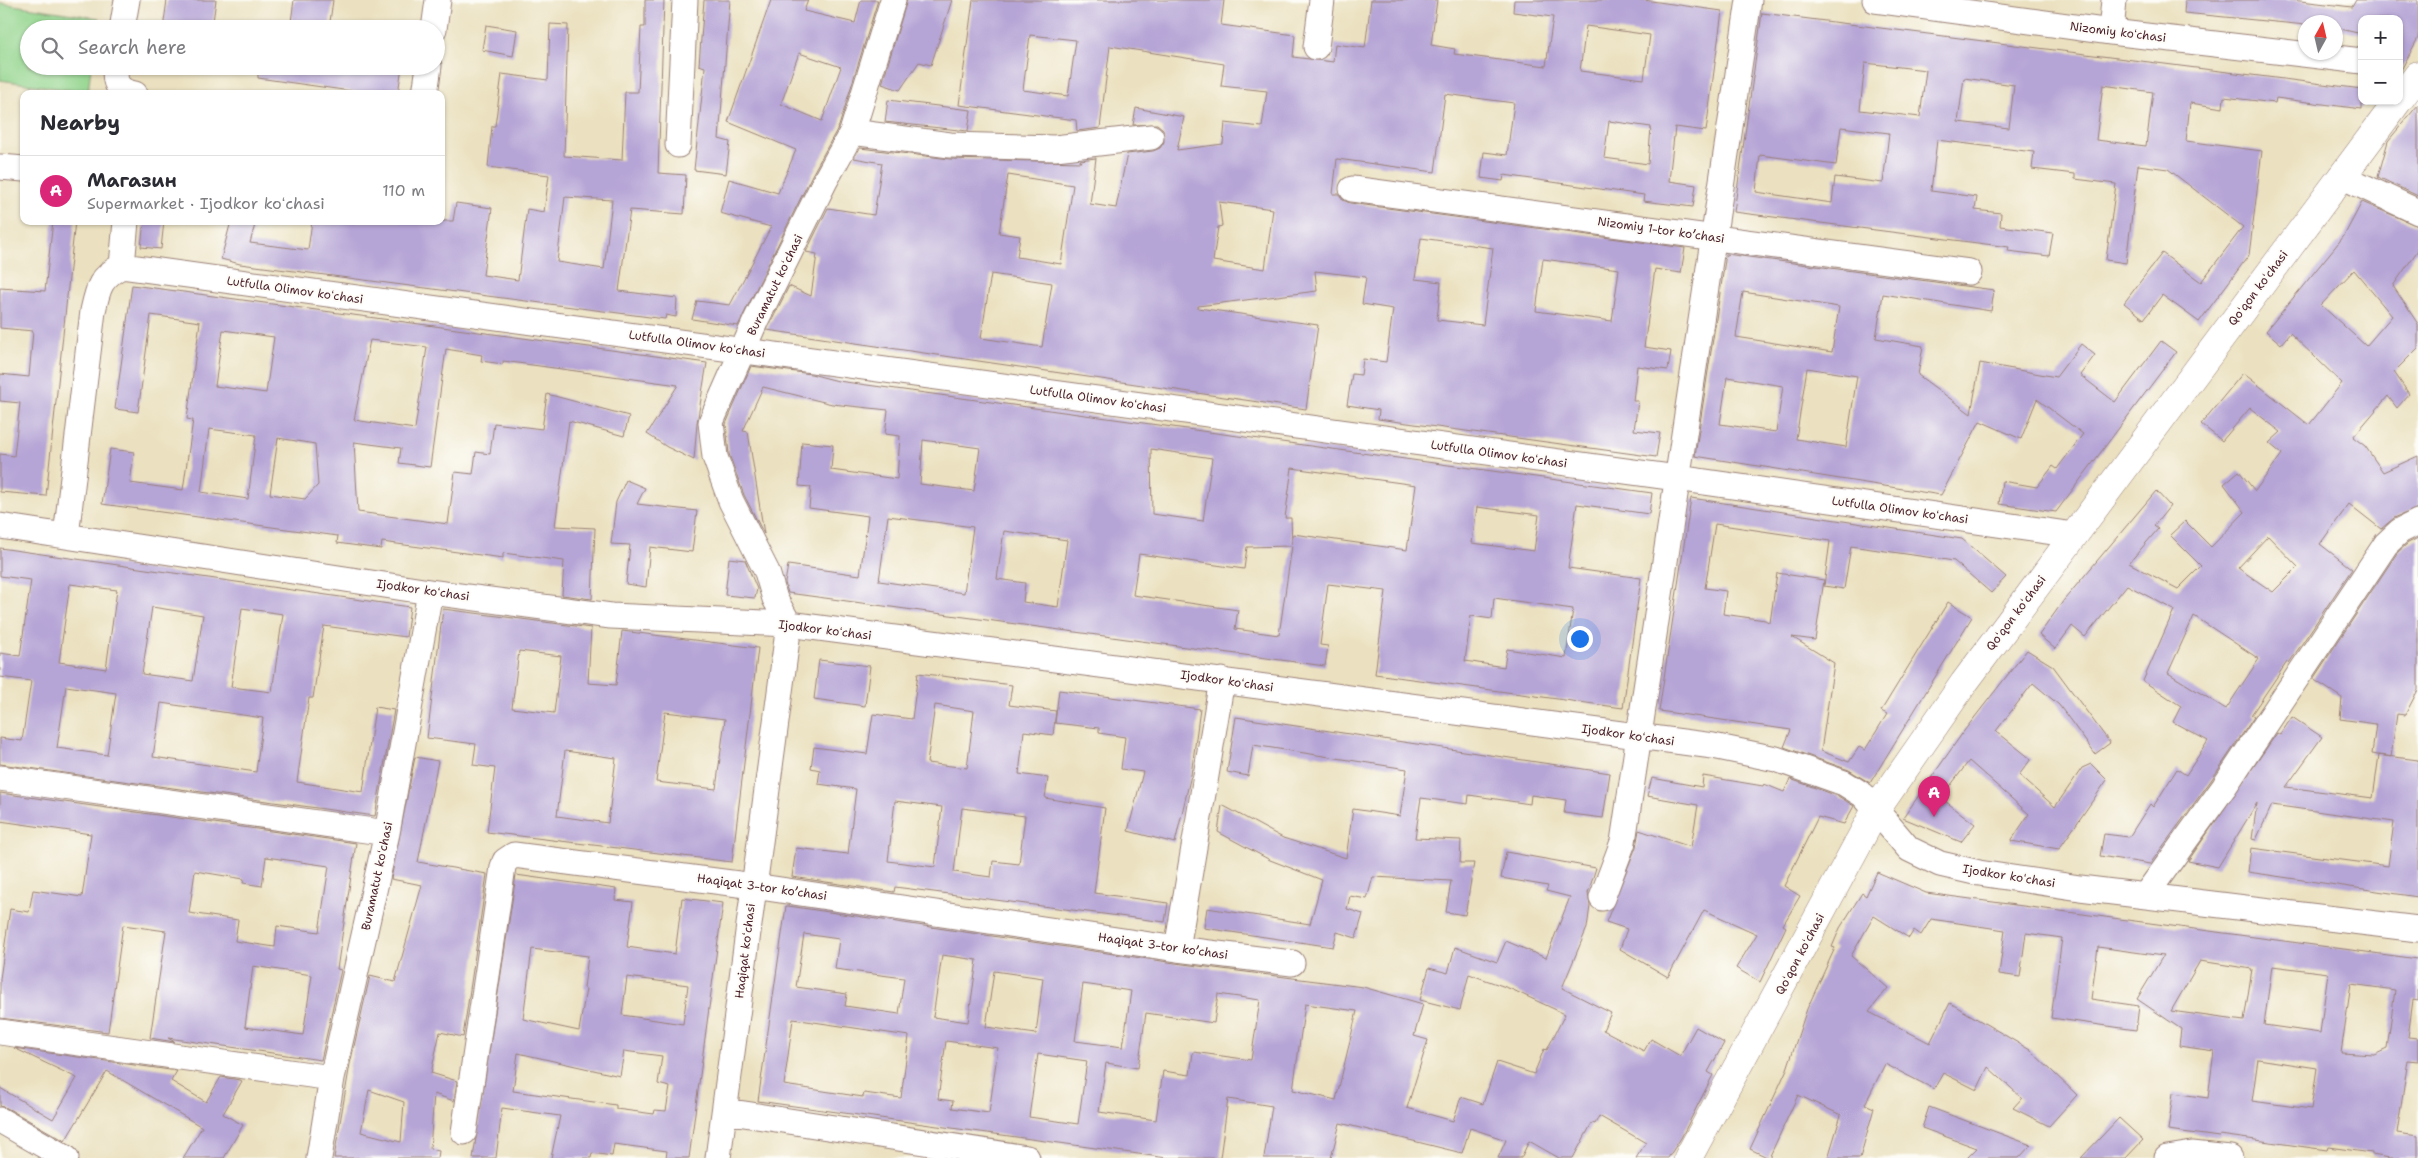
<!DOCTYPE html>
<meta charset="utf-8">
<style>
body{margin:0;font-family:"Shantell Sans",sans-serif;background:#f7f7f7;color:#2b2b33}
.controls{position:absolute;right:15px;top:15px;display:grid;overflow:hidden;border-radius:10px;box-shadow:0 1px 4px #0004}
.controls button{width:45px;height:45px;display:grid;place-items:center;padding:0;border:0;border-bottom:1px solid #e1e1e2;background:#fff;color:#2b2b33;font:25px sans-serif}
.compass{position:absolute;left:2298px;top:15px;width:45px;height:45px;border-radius:50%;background:#fff;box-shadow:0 1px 4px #0004;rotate:8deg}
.you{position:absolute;left:1579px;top:638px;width:18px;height:18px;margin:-12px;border:4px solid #fff;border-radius:50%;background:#1a73e8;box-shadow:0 0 0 8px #1a73e833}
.badge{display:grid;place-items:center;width:32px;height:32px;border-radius:50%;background:#db2777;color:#fff;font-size:16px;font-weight:700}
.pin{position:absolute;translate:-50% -41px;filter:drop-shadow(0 1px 2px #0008)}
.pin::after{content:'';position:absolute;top:26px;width:18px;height:15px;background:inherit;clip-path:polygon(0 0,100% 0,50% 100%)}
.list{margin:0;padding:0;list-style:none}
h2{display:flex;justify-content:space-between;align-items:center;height:65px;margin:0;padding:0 20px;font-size:21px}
h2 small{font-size:16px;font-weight:400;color:#7c7c81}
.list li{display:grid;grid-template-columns:32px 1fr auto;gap:15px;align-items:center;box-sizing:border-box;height:70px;padding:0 20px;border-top:1px solid #e1e1e2}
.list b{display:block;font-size:19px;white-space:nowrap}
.list p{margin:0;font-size:16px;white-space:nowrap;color:#7c7c81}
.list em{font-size:16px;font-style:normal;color:#7c7c81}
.icon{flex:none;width:28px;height:28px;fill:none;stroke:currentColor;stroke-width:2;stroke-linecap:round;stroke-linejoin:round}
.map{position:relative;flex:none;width:2418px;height:1158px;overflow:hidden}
.search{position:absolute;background:#fff;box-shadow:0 1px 4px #0004;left:20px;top:20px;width:425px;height:55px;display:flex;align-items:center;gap:12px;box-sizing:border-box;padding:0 18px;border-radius:28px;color:#7c7c81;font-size:19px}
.panel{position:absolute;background:#fff;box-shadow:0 1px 4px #0004;left:20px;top:90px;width:425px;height:135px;border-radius:10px}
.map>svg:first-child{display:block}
.green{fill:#92d48c;stroke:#6e7a5c}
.building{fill:#b5a4d6;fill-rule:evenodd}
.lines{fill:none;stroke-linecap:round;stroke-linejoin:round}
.minor-casing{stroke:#9a8076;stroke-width:27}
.major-casing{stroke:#9a8076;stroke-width:29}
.minor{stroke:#fff;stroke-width:25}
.major{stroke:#fff;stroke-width:28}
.labels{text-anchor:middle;stroke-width:4;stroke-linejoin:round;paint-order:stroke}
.street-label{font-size:12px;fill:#4a1f2b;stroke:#fdfcf7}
</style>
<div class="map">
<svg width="2418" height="1158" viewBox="0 0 2418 1158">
<rect width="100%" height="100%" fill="#fdfcf7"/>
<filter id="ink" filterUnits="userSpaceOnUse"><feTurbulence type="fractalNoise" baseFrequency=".02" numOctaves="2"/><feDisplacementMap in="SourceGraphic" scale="10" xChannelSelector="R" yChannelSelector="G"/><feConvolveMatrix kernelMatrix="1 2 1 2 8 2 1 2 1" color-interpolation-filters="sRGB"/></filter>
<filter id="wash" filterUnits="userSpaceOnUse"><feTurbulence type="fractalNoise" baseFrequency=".0096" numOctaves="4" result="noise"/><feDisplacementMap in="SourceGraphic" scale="20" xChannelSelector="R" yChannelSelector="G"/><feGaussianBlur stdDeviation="1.12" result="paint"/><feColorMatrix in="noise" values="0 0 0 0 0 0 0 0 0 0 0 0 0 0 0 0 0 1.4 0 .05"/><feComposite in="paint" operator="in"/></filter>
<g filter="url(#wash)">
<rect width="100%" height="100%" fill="#ebe1c0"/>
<path class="green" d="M0,3l99,15 -2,11h-68v37h62l-3,27 -88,-13z"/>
<g id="blocks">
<path class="building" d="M167,0h49l-4,29h-49z
M294,0h39l-4,29h-39z
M645,0h19l-6,173 28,2 -2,39 -54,-4 -11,81 58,7 -1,19 -10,-2 -1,4 -425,-55 -19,-5 10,-38h25l-6,22 58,7 4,-29h141l3,-18 36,5 -9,67 35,5 9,-71 17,3 5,-37 -61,-8 4,-41h3l7,-52 46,6 2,-56 18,1 -4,131 58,4 3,-68h13l3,-65h4zM565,197l47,3 -8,69 -47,-7z
M704,0h26l-11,139 11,3 -4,32 -32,-4 11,-103 -6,-2z
M771,0h37l-4,11 51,12 6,-23h17l-39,126 -27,49 -74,151 -46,-7 5,-18 33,4 41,-78 -51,-14 9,-34 49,14 18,-43 -68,-28zM799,53l42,14 -19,54 -41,-17z
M907,0h45l-21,65 -12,-3 -19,28 -18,-6z
M973,0h251l-3,25 74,10 -2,22 40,5 2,-18 30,4 6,-48h66l-6,45 24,4 -1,5 92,12 7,-49 -40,-5 1,-12h130l78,11 -16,120 -31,-4 -6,54 27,4 -3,22 -50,-6 1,-6 -44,-6 -96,-14 -1,6 -22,-3 3,-26 23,3 7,-52 -69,-9 -10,78 -98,-13 -4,35h6l4,6 7,3 335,45 -4,25 -26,-4 -11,78 27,4 -3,19 -31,-4 -4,35h5l-4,29 26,3 -4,24 -278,-38 1,-9 -32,-5 5,-31 9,1 2,-16 23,3 7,-53 -31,-5 4,-27 -51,-6 2,20 -119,15v2l120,17 -12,84 -539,-79 22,-44 22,10 6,-42 -11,-2 22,-44 46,7 8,-52 -28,-5 6,-10 90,11 131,3 -1,-2 16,-2 -6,46 26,4 11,-54 26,-3 7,-3 4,-6 -1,-13 -6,-5 -24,1 3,-17 48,9 -7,33 46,-6 2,-21 37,4 5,-36 -46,-5 3,-22 -114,-18 -10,82 -23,3 -1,-11 -117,-15zM1586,26l64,9 -6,44 -64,-8zM1030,35l46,5 -8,56 -45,-6zM1609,121l42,6 -3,37 -44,-6zM1008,175l65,10 -12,79 -44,-7 3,-21 -21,-3zM1219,202l54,7 -8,60 -52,-8 5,-34 4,-1zM1421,238l72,10 -10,77 -46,-5 4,-38 -26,-3zM1543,259l76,10 -7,52 -76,-10zM991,274l61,9 -10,64 -61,-9z
M2185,0h107l60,7 4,-7h62v38l-19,36v-55h-37v15l-26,-6v-6h-30v3l-122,-12z
M1762,13l600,76v20l-86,-11 -1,5 -51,-6 -1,11 -33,-5 -4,38 76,10 -13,104 -50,67 -37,-27 -18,24 -20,-16 38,-50 39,29 42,-55 -75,-58 -30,-4 -12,98 -20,-3 10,-76 -41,-5v-5l-43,-5 2,-17 -50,-6 -47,-6 -6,51 46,6 -2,13 26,3 -1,13 53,7 -4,23 -41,-5 1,-4 -275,-35zM1865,63l61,7 -6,47 -60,-7zM1964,78l50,7 -5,43 -51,-6zM2103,85l50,7 -7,54 -50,-6zM1841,127l48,6 -6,50 -48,-6 -3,26 -76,-11 4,-37 76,10z
M486,25l31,5 -4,26 -31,-6z
M258,66h144l-4,28h-26l-114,-16z
M888,100l83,10 -3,21 -83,-9z
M2418,105v91l-40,-19 10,-36z
M2362,202l56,24v24l-25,36 25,38v24l-24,24 15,22 -12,14 -9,-12 -35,41 12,9 18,26 35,-16v52l-24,10 -13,11 -32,-25 -29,40 32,25 -63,94 -2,-1 -36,53 3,2 -42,62 -62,85 -50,-8 4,-22 25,3 21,-33 3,3 24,-38 9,6 22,-34 -35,-19 8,-16 -38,-25 31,-71 -47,-25 -42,52 -13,-11 -17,23 -16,-14 25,-35 92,-109 14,15 -16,20 4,3 -29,34 49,26 23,-23 -31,-31 15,-14 26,26 34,-35 -21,-28 15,-13 16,20 27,-37 -13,-11 12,-11 -31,-24 -28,33 -21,-17 42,-51 66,52 33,-42 -52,-50 -9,11 -15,-13 78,-95zM2354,270l38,46 -26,30 -45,-41zM2268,536l30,31 -25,25 -35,-24zM2194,616l65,43 -33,50 -58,-36z
M53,221h22l-29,275 -46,-4v-38l14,2 6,-53 -20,-2v-27l29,3 4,-46 -33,-3v-40l45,3z
M144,221h20l-3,28 -20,-2z
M1726,254l268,36 -3,21 -108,-17 -7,44 47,8 -5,29 53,39 9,-51 76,14 25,-33 14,11 -15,20 35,27 46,-61 15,11 -120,160 -57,-8 3,-23 35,6 16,-21 4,3 26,-35 -46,-35 -16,40 -41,-18 -39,74 -246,-39zM1743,292l96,15 -7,45 -96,-15zM1807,368l50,8 -11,71 -50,-8zM1727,377l56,9 -7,46 -56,-8z
M132,285l575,78 -10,60 -3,37 -27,-13 -20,-13 31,-49 -175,-24v3l-22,-3 1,-6 -36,-6 -16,118 -31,-4 2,-15 -47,-6 4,70 90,12 7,-52 18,2 3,-22 14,2 4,-31 48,6 5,-35 82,22 -5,20 -55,-15 -14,105 40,2 -3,71 -30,-4 2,-34 -61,-8v5l-121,-16 -1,7 -44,-6 1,-7 -236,-32 8,-55 24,3 -4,31 53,7 10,-70 -6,-1 13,-97 -49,-7 -13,97 -23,-3zM223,330l51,7 -8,56 -51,-7zM370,340l57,7 -12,82 -61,-9zM209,429l47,6 -8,64 -47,-7zM278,438l37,6 3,41 -13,14 -35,-5z
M751,366l60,8 27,7 814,112 -3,21 -72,-10 -9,64 73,10 -18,130 -248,-34 11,-83 -58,-7 -8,61 8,1 -3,20 -537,-73 -3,-10 3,-18 72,10 8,-59 -59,-8 2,-21 -12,-1 3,-44 31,3 -2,25 66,9 3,-43 -15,-2 3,-24 -56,-6 -69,-17 -20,44 5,1 16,102 -20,-39 -15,-41 -3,-30zM923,440l57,8 -6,43 -54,-7zM1151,449l61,9 -9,63 -51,-7zM1292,468l124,17 -9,65 -114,-16 -1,10 -1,-26h-6zM1477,507l62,8 -5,36 -62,-8zM888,516l85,11 -9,66 -85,-12zM1004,531l63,9 -9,67 -35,-5 2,-19 -28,-4zM1292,546l-13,89 -44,-6 3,-19 -105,-15 6,-41 105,15 3,-22zM1494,598l79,11 -7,49 -59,-9 -3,18 -39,-6 6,-45 21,3z
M626,480l19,8 -8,16 60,7 -5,41 -42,-5 -4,40 -20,-3 4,-39 -19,-1 5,-42z
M1691,498l271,41 44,38 -15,16 -37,-32 -103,-15 -7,43 -20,-3 6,-45 -115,-17 -10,64 21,3 -3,23 42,6 5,3 7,-50 47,7 -9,60 -23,-3 42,26 -13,88 28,11 10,-15 6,3 22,-36 -6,-3 67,-109 24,15 -102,166 -21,-13 -65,-23 7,-17 -132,-19z
M2418,538v152l-13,25 -8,-1 -6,43 -19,-3 4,-30 -36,-5 2,-21 -29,-19 84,-126 11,-10z
M0,548l410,59 -4,30 -82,-11 -11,72h-4l-12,84 66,10 12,-85 19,3 -19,106 -375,-52v-26l22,3 9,-60 -31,-4v-24l20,3 11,-76 -31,-4zM70,584l47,6 -11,79 -47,-7zM152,607l51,8 -10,66 -51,-7zM242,608l41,6 -11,78 -41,-5zM66,686l50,7 -9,62 -50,-7zM161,703l102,15 -7,54 -103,-15z
M729,558l16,2 12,29 -2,9 -30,-3z
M443,609l148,19 -3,55 28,2 6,-54 136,17 -26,214 -245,-30 8,-64 -22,-3 3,-21 -49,-6zM519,651l42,5 -7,57 -42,-5zM665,712l60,7 -9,70 -60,-7zM565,751l51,7 -8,65 -51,-7z
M2027,650l26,16 57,77 -15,11 -36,-49 -26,-22 -37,48 35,28 -12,16 36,32 27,-39 9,-4 16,16 -48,69 -48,-8 18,-27 -60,-53 -28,37 34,26 -14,18 -58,-24 61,-87z
M819,660l51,6 -5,40 -51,-7z
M918,673l94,12 -3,20 47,6 -3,24 -29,-4 -5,43 29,4 -3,20 60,10 -11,85 74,10 -3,19 -270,-35 -1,5 -102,-15 4,-29 52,6 8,-65 -38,-5 2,-14 -9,-2 3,-21 53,7 6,-40 39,5zM935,705l39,6 -7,57 -40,-5zM895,801l47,6 -7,60 -47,-6zM962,808l63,8 -6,48 -26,-3 -2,16 -37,-5z
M1059,690l141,19 -9,66 -16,68 -47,-12 15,-59 -22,-3 4,-32 -26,-4v-5l-44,-5z
M1236,717l374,56 -7,45 -39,-5 2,-13 -35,-5 -1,9 -61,-9 -1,9 -47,-6 -6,40 46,2 -1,23h14l-9,52 -19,-3 5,-31 -78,-4 -6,22 -17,-3 -3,13 16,5 -7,24 -19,-6 -4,15 -129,-19 3,-20 103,16 12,-44 -52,-20 -52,-28 4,-27 61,33 63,20 7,-49 47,7 7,-47 -154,-24 -5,31 -21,-4z
M2292,717l30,20 -36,50 87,11 6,-43 39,5v137l-170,-25 3,-24 137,18 6,-44 -122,-17 -16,35 -4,-1 5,-36 -39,64 -30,-6 89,-128 3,2z
M415,757l23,4 -20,101 69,12 -24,163 -23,-5 -9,41 26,8 -3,20 -20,-7 -4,55 9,2 -1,7h-104l16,-94 20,-88 25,6 27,-97 -31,-6zM369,1090l35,12 -3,40 -40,-10z
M1703,776l60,10 1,-2 20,8 6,-13 48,17 16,10 -10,18 -26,-7 -34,69 16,10 -17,29 3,2 -26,55 -24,-14 21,-34 -53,-24 -36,67 -48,-28 7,-20 -21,-7 30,-75 3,-17 52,17 7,-42 -51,-9 5,-18 50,9z
M0,793l356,50 -19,126 4,1 -20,90 -153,-22 7,4 -25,-4 16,-107 -43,-6 -15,107 -108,-14v-39l10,-70 19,3 4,-22 49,7 9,-63 -91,-13zM266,857l63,9 -10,66 -42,-6 -2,21 -40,-6 3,-21 -49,-7 6,-42 49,8 -1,4 19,3zM253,966l59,9 -9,60 -58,-8z
M1506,852l90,16 -8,25 2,13 -3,22 -25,60 49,25 -8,17 41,21 7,-12 29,17 16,-29 28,16 -16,29 5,3 -32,63 -13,20h-32l10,-15 -47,-27 -4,8 -3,-1 -19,35h-14l-30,-17 -8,17h-23l8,-18 -36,-12 -8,25 -122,-30 -9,35h-67l8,-52 -44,-7 -8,59h-53l-409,-57 28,-195h2l387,57 188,24 60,17 -9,32 14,4 -21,68 46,13 8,-24 22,7 14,-42 37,12 10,-25 3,1 18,-36 -54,-25 -42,-15 -9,36 -40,-10 9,-32 19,5 7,-26 42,15 9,-21 40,17 24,-61 -24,-6 2,-5 -47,-8zM804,934l35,5 -4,30 69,9 -5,36 -54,-8 2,-12 -51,-7zM942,955l35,5 -9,62 -35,-5zM994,971l49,7 -7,56 -50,-7zM1083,984l48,7 -8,56 -48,-6zM1218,994l42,6 -9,60 -58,-8 -3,23 -27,-4 -7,49 -57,-8 7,-49 32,5 8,-55 68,10zM1305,1004l52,7 -21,89 -43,-10zM793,1019l116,17 -8,62 -37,-5 -1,4 -79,-12zM946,1041l52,7 -9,65 -37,-5 1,-7 -15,-2zM1038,1054l49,7 -9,63 -49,-7z
M1877,872l49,21 492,66v42l-5,-1 -5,37 10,1v23l-10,-1 -11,73 21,3v22h-28l-18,-3v-2l-44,-6 -1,3 -107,-15 -1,2 -51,-7 5,-37 35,5 6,-47 -35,-5 2,-17 -44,-30 26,-43 -65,-9 -7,52 48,7 -3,24 -85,-12 11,-80 -36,-5 -6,44 -21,-3 6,-44 -74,-11 -10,16 -7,-5 -5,8 -35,-22 -23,40 37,32 -19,24 61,31 20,-40 80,47 47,45 -28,31 -36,-18 9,-10 -34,-31 -11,23 -34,-17 -9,16 -49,-25 -20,40 9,4 -14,50h-32l13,-43 -43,-20 -29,63 -19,-9 37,-80 20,-60 28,-61 -3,-1 8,-19 22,-35 4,3zM2200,961l52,8 -8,52 -73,-10zM2272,966l56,7 -8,60 -56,-8zM2351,984l44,6 -8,59 -13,6 -33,-2zM2258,1059l59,9 -6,41 -59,-8z
M516,875l100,14 -1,11 18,2 -6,45 48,7 7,-56 41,5 -34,255h-23l1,-7 -53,-7 -2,12 -20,-3 -1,5h-40l9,-42 -58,-8 -6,50h-23zM532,949l56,7 -4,32 2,1 -7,42 -56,-12zM627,977l61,8 -5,39 -61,-9zM624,1051l38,5 -4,28 12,3 -4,24 -11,-1 -1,4 -38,-5v-4l-103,-14 5,-38 102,23z
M14,1048l163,23 -6,10 35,21 15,-25 19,3 2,1 -19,33 20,11 -19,33h-41l19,-31 -95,-56 -42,70 -58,-33 -7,-2v-18l53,31 24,-41z
M1929,1107l24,9 78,29 -12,13h-52l10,-10 -55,-20z
M2119,1118l24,22 -17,18h-45z"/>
</g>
</g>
<g filter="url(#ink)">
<use href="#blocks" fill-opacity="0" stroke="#9a8076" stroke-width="1"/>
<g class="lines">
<defs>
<path id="minor" d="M1875,0l236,32 251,29
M122,29l5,-29
M434,29l4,-29
M2111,32l3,-32
M1316,47l6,-47
M116,66c-3,17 2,25 19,28
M425,94l4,-28
M852,132l98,13 105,3 96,-11
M678,145l7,-145
M0,167l24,2
M2341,176l77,36
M1352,189l617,83
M122,266l4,-45
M0,526l430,66 181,24 178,8 924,122 63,13 68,24 19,12 46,54 31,15 39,9 101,15 338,41
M66,536l27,-225c5,-23 7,-34 29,-45l1555,212 397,57
M0,778l387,55
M2145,896l79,-109 162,-243 14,-13 18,-9
M1602,898l21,-56 126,-842
M1177,949l45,-269
M0,1032l332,46
M725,1111l302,47
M0,1120l66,38
M464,1132l39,-265 2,-6 9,-6 240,31 423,63 115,14
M319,1158l13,-80 55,-245 43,-241
M718,1158l71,-534 -14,-25 -8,-27 -36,-71 -16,-44 -4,-35 45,-102 69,-139 27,-49 41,-132
M2167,1158l25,-4 38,4"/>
<path id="major" d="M2399,100l19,-25
M1688,1158l188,-348 88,-127 434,-582"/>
</defs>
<use href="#minor" class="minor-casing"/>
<use href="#major" class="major-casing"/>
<use href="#minor" class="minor"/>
<use href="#major" class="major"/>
</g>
</g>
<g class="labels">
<g class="street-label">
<text transform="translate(2118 32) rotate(7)" y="4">Nizomiy koʻchasi</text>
<text transform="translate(1661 230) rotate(8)" y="4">Nizomiy 1-tor koʼchasi</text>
<text transform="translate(775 285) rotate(-64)" y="4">Buramatut koʻchasi</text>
<text transform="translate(2258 288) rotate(-53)" y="4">Qoʻqon koʻchasi</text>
<text transform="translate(295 290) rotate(8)" y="4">Lutfulla Olimov koʻchasi</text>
<text transform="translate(697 344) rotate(8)" y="4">Lutfulla Olimov koʻchasi</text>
<text transform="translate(1098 399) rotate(8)" y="4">Lutfulla Olimov koʻchasi</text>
<text transform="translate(1499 454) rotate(8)" y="4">Lutfulla Olimov koʻchasi</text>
<text transform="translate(1900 510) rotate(8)" y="4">Lutfulla Olimov koʻchasi</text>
<text transform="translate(423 590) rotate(8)" y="4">Ijodkor koʻchasi</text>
<text transform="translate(2016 613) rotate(-53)" y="4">Qoʻqon koʻchasi</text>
<text transform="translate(825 630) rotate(7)" y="4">Ijodkor koʻchasi</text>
<text transform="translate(1227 681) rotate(8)" y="4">Ijodkor koʻchasi</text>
<text transform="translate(1628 735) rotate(8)" y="4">Ijodkor koʻchasi</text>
<text transform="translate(377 876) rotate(-78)" y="4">Buramatut koʻchasi</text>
<text transform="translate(2009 876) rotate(9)" y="4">Ijodkor koʻchasi</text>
<text transform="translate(762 887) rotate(8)" y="4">Haqiqat 3-tor koʼchasi</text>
<text transform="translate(1163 946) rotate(8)" y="4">Haqiqat 3-tor koʼchasi</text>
<text transform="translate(745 951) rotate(-83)" y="4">Haqiqat koʻchasi</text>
<text transform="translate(1800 954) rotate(-62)" y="4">Qoʻqon koʻchasi</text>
</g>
</g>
</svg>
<div class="controls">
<button>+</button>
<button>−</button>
</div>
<svg class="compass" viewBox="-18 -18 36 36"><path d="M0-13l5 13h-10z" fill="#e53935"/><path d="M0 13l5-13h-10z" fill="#7c7c81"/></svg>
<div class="you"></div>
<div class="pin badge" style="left:1934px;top:817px">A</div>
<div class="search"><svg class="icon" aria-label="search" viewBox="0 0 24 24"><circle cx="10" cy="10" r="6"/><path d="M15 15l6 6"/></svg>Search here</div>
<section class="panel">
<h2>Nearby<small></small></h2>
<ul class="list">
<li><span class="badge">A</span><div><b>Магазин</b><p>Supermarket · Ijodkor koʻchasi</p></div><em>110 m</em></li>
</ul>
</section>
</div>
